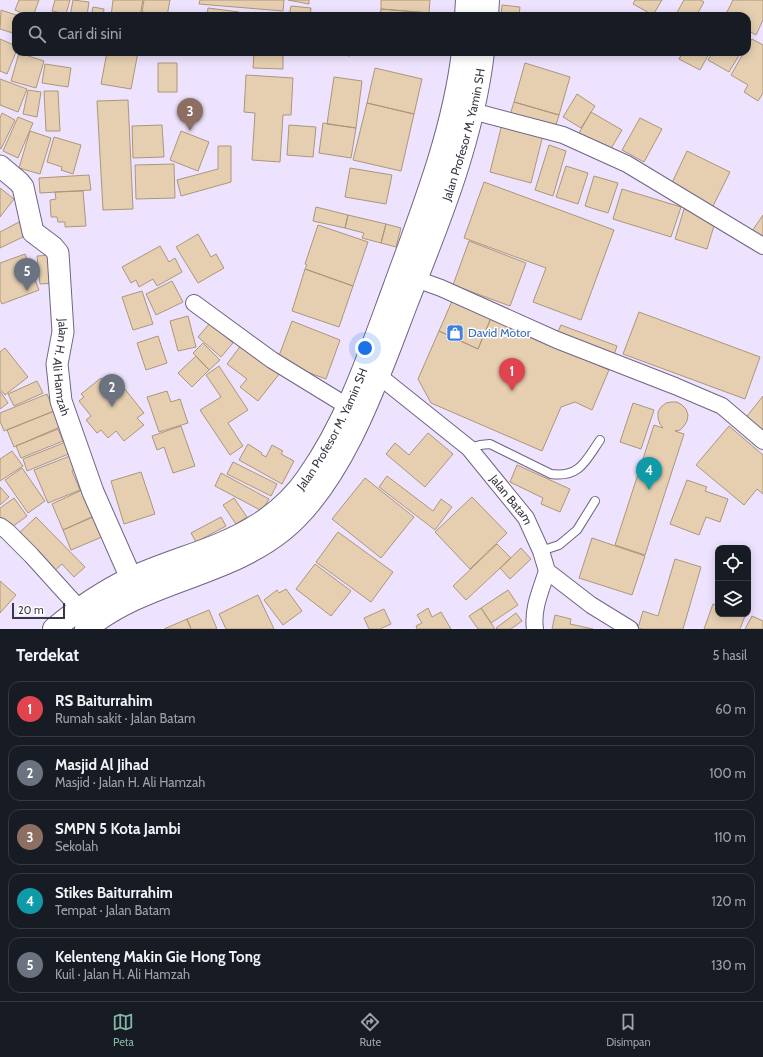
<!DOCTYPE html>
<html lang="id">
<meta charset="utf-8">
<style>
body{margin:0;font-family:Cabin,sans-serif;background:#20242c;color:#f1f3f6}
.controls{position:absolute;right:12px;bottom:12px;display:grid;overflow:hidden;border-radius:8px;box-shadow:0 2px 10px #0003}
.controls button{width:36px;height:36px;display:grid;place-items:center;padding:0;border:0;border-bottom:1px solid #363941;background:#171b24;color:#f1f3f6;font:20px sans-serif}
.scale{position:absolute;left:12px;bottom:10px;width:53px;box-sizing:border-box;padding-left:4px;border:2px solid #3b3643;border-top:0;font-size:11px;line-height:14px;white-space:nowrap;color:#3b3643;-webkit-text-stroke:3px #fff;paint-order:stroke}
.you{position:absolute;left:365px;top:348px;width:14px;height:14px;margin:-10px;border:3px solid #fff;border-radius:50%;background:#1a73e8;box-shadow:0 0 0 6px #1a73e833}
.badge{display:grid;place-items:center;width:26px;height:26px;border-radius:50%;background:#85b6a6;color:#fff;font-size:13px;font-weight:700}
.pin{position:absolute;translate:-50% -33px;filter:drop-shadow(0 1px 2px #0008)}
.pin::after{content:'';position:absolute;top:21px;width:14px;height:12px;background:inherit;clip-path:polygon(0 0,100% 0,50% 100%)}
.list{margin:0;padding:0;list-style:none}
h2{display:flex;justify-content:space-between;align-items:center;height:52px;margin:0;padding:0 16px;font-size:17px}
h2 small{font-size:13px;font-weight:400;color:#9ea1a6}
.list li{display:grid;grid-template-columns:26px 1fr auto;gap:12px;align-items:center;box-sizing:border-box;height:56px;margin:0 8px 8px;padding:0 8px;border:1px solid #363941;border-radius:12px}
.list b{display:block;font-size:15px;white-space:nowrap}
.list p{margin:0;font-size:13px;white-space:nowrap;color:#9ea1a6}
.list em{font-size:13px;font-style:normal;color:#9ea1a6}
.icon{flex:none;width:22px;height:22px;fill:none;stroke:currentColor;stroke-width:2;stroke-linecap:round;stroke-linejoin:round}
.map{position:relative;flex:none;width:763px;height:629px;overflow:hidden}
.search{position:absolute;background:#171b24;box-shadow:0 2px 10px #0003;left:12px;right:12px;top:12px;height:44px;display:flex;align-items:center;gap:10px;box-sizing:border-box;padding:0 14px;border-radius:12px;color:#9ea1a6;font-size:15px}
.sheet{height:372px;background:#171b24}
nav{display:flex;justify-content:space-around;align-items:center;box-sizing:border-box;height:56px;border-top:1px solid #363941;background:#171b24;font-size:11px;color:#9ea1a6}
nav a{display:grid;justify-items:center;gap:2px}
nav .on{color:#85b6a6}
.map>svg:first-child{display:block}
.building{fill:#e6cfb1;stroke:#ac967a}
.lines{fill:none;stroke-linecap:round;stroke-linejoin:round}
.service-casing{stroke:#706482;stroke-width:10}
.minor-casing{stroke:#706482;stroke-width:18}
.tertiary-casing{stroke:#706482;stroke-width:23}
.trunk-casing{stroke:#706482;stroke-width:24}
.service{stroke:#fff;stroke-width:8}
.minor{stroke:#fff;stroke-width:16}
.tertiary{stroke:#fff;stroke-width:21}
.trunk{stroke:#fff;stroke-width:22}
.labels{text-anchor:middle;stroke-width:3;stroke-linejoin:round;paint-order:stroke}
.street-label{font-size:12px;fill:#3b3643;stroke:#fff}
.shop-label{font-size:12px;fill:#366cbe;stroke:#fff;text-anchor:start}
</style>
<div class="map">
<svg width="763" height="629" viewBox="0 0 763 629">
<rect width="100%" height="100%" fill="#eee3fe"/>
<path class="building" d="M19,0h20l-6,16h-5l-13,-6z
M55,0h15l-4,14 -14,-3z
M73,0l16,2 -2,14h-17z
M113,0h30l-3,16h-29z
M144,0h26l-3,16 -25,-4z
M200,0h84l-1,11 -84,-7z
M288,0h21v4z
M381,0h49l-1,13 -48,-4z
M635,0h27l-9,15 -20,-11z
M684,0h17l3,2 -8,14h-21z
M733,0h30v20l-7,15 -9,-5v-14h-22z
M502,5l18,2 -1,9h-18z
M291,6l20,2 -1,8h-21z
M93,7l11,2 -1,7h-12z
M208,8l31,4 -1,4h-31z
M381,9l48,4v3h-49z
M1,10l18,6h-3v18l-16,-5z
M256,13l29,2v1h-29z
M0,39l16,7v6l-9,22 -7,-3z
M752,39l11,6v48l-5,8 -14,-9 4,-7 -17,-10 13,-23h3v-5z
M107,52h31l-7,37 -30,-5z
M254,52h29v17l-30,-1z
M333,52h18l-1,4 -17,-3z
M683,52h27l-10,18 -21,-11z
M713,52h28l-12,20 -21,-12z
M19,53l25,8 -8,27 -25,-7z
M158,63h19v29h-19z
M525,63l45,14 -11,38 -45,-13z
M45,64l26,4 -3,19 -26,-4z
M375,68l47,11 -8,35 -47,-11z
M246,75l47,3 -2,37h-8l-3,47 -28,-2 3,-47 -11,-1z
M334,77l28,4 -6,47 -29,-4z
M0,79l27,10 -9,23 -18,-7z
M28,90l13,2 -4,25 -14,-3z
M44,91h14l2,40h-14z
M577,94l18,12 -14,22 -18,-11z
M128,100l5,109 -30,1 -6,-109z
M514,102l45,13 -5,17 -45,-14z
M367,103l47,11 -13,57 -48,-11z
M591,112l31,18 -13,22 -30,-19z
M2,113l13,7 -14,29 -1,-1v-30z
M18,117l15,6 -15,35 -15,-7z
M640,118l22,11 -18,33 -22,-12z
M323,123l33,5 -5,30 -32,-5z
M502,124l41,11 -12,48 -41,-11z
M162,125l2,32 -31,1 -1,-32z
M289,125l27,2 -3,30 -26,-2z
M30,131l21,7 -11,36 -21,-6z
M181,131l28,11 -11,29 -28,-11z
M54,137l27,8 -8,29 -12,-4 1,-3 -15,-5z
M549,145l17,6 -13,45 -18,-6z
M218,146h13v36l-50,14 -4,-16 41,-11z
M687,151l43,21 -18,36 -42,-21z
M174,164l1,34 -39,1 -1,-34z
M566,166l22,7 -10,31 -22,-7z
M350,168l42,7 -6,29 -41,-7z
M89,175l2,15 -51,3 -1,-15z
M594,176l24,7 -10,30 -23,-7z
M484,182l130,48 -33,90 -48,-18 13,-34 -82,-30z
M0,188l14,11 -14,18z
M622,189l59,18 -10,30 -58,-18z
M83,191l3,35 -21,1v-5h-7l-1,-5h-6l-1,-17 6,-1 -1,-7z
M316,207l32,8 -3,13 -32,-7z
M684,209l32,10 -9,30 -32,-10z
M348,215l38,9 -5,19 -19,-5 2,-5 -19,-5z
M763,215v28l-13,-9z
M19,222l6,14 -25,12v-16z
M386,224l15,4 -5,19 -15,-4z
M318,225l50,17 -15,44 -48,-17 2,-4 -2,-1z
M198,234l13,23 5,-3 8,14 -26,15 -22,-36z
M469,241l57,22 -16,43 -57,-21z
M160,246l9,16 6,-4 7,14 -25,14 -4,-7 -14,8 -3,-7 -5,3 -9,-16z
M25,254l14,36 -37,14 -2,-4v-37z
M52,255l3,28 -15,1 -3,-28z
M305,269l48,17 -14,41 -47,-16z
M172,281l11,21 -27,13 -10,-21z
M142,291l11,33 -20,6 -11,-33z
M452,301l39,17 -13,31 -39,-18z
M639,312l121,45 -15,42 -122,-45z
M188,316l8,31 -18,4 -8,-30z
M491,318l118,52 -17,40 -17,-8 -14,5 -19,44 -111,-48 -13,-24 21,-48 39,18z
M292,321l48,19 -14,39 -49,-18z
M210,323l23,20 -12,14 -23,-20z
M561,325l56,21 -4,12 -57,-22z
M158,336l9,27 -21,7 -9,-27z
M203,343l17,17 -11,10 -16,-17z
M242,344l38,29 -22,28 -18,-14 7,-8 -20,-15z
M5,348l23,29 -23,18 -5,-6v-37z
M196,356l13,14 -17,17 -14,-14z
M219,366l29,44 -20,13 15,23 -13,9 -30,-45 21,-13 -15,-22z
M101,378l6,7 9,-7 28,35 -7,5 7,7 -20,16 -8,-10 -8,7 -7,-8 -4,3 -11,-13 5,-4 -12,-15 5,-4 -3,-3z
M37,381l6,12 -29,13 -6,-12z
M0,391l8,12 -8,6z
M167,391l4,11 9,-3 8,24 -29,9 -12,-35z
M47,394l7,17 -50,20 -4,-10v-8z
M763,396v39l-19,-15z
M671,402h6l5,3 4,4 2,6 -1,6 -3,5 -4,4 -5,1 9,3 -39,121 -30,-10 39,-120 9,3 -3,-4 -2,-6v-6l3,-5 5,-4z
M633,403l21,7 -13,39 -21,-7z
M54,411l6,16 -46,20 -7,-17z
M181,426l14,40 -22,7 -9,-26 -7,3 -5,-14z
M729,426l34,29v39l-6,-5 -13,16 -48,-40z
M58,429l5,12 -42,17 -5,-12z
M428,433l25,21 -28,33 -39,-33 9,-11 14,12z
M66,442l5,11 -44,18 -4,-12z
M248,444l14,9 -1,1 5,3 6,-12 11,6 -2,3 13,7 -12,23 -43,-24z
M12,451l11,15 -23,15v-22z
M75,454l5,14 -8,3 8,19 -32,13 -14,-33z
M233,462l44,22 -6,12 -44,-22z
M517,465l53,24 -10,23 -19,-8 2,-6 -33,-16z
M22,468l23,33 -17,12 -23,-33z
M141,472l14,42 -31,10 -13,-43z
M221,473l48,26 -7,12 -47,-25z
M387,476l46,35 8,-12 11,8 -17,23 -56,-43z
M365,478l49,39 -33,41 -49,-39z
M687,480l20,7 -2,4 23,8 -8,23 -14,-5 -7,18 -29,-11z
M0,487l9,10 -9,8z
M84,489l12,26 -33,15 -11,-26z
M472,497l35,36 -37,36 -35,-37z
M14,498l13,18 -19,14 -8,-12v-10z
M234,498l13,19 -11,7 -13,-19z
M36,517l49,50 -11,10 -12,-13 -10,9 -36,-37z
M93,517l9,20 -31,13 -8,-20z
M221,517l5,9 -30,16 -5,-9z
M338,532l55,40 -22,30 -55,-40z
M592,538l53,18 -13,39 -53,-17z
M497,544l14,14 -45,42 -13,-14z
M521,548l10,11 -21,20 -10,-11z
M675,559l26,8 -18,62h-40l-5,-1 5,-17 15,5z
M315,564l36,27 -20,25 -35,-27z
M0,581l16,14 -16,18z
M286,589l16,22 -19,14 -19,-25 13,-10 2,3z
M508,590l10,15 -27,18 -10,-15z
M258,595l16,34h-48l-7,-15z
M713,604l5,2v8h20l7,2 -5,13h-36z
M428,608l4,9 9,-5 10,17h-34l-1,-3 6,-3 -5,-8z
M481,608l14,21h-17l-9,-13z
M384,609l7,15 -11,5h-11l-5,-11z
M209,610l8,19h-26l-4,-10z
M516,613l6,8 -11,8h-14l-1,-1z
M555,615l16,4 -1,5 23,5h-41z
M752,616l11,5v8h-18z
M187,619l4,10h-27z"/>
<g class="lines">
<defs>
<path id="service" d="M469,448l11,-3 10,-1 61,30c29,4 35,-14 49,-34
M541,551l18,-6 18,-15 18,-29"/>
<g id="minor">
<path d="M472,111l91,24 64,29 136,82"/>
<path d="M416,279l25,9 116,52 118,46 47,20 41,35"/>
<path d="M194,303l78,57 75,46"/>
<path id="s1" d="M379,376l90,72 57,70 15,33 6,20 44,34 39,24"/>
<path d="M0,526l7,5 24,24 48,53"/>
<path d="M535,629c-3,-20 6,-39 12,-58"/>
</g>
<g id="tertiary">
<path id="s2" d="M0,166l19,16 4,5 10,45 20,15 5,6 5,79 -6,32 4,37 32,91 38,86"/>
</g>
<g id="trunk">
<path d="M466,16l1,-16"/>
<path d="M487,16l1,-16"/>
<path id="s3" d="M54,629c24,-20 48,-37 76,-50 42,-20 89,-29 129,-55 19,-12 36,-28 49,-47 40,-57 62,-124 86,-189 28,-77 59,-154 69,-236"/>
<path id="s4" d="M86,629c57,-48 139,-52 197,-99 61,-50 96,-155 124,-228 32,-80 66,-163 76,-250"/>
</g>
</defs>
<use href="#service" class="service-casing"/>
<use href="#minor" class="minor-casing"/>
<use href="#tertiary" class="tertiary-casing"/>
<use href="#trunk" class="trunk-casing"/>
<use href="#service" class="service"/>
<use href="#minor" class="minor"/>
<use href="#tertiary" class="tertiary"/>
<use href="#trunk" class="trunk"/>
</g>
<defs>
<symbol id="shop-square" viewBox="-11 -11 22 22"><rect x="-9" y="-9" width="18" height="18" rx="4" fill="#3f7fe0" stroke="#fff"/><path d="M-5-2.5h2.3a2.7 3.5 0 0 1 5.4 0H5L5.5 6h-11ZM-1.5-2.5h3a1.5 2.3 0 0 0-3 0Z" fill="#fff"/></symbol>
</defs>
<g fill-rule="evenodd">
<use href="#shop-square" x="445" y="323" width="20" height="20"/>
</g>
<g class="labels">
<g class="street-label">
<text dy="4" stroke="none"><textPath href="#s4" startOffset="661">Jalan Profesor M. Yamin SH</textPath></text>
<text dy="4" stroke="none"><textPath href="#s2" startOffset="225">Jalan H. Ali Hamzah</textPath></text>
<text dy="4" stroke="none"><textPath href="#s3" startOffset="354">Jalan Profesor M. Yamin SH</textPath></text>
<text dy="4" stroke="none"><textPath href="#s1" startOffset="182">Jalan Batam</textPath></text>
</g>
<g class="shop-label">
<text x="468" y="337">David Motor</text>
</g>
</g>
</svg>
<div class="controls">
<button><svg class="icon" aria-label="locate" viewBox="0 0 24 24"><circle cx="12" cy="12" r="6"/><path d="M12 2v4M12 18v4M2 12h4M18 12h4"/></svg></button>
<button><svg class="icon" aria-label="layers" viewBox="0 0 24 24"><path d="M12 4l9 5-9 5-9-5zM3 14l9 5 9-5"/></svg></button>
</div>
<div class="scale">20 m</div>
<div class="you"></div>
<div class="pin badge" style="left:512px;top:391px;background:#e0444e">1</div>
<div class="pin badge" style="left:112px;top:407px;background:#6b7280">2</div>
<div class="pin badge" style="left:190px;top:131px;background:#8d6e63">3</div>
<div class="pin badge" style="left:649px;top:490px;background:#0f9aa8">4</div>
<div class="pin badge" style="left:27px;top:291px;background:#6b7280">5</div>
<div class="search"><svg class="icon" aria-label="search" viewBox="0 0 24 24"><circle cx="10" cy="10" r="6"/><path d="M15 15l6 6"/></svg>Cari di sini</div>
</div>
<section class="sheet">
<h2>Terdekat<small>5 hasil</small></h2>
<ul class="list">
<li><span class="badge" style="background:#e0444e">1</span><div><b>RS Baiturrahim</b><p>Rumah sakit · Jalan Batam</p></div><em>60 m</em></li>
<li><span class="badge" style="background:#6b7280">2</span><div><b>Masjid Al Jihad</b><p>Masjid · Jalan H. Ali Hamzah</p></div><em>100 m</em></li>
<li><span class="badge" style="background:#8d6e63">3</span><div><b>SMPN 5 Kota Jambi</b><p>Sekolah</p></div><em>110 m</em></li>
<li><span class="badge" style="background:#0f9aa8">4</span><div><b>Stikes Baiturrahim</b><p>Tempat · Jalan Batam</p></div><em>120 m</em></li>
<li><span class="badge" style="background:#6b7280">5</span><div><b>Kelenteng Makin Gie Hong Tong</b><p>Kuil · Jalan H. Ali Hamzah</p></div><em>130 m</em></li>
</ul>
</section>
<nav>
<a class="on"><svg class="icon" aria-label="map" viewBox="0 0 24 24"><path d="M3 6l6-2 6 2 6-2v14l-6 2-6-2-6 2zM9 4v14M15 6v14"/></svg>Peta</a>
<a><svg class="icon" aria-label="directions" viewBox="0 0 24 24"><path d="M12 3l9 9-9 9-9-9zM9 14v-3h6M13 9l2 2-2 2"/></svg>Rute</a>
<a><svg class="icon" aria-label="saved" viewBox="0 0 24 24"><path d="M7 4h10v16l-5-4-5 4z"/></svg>Disimpan</a>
</nav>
